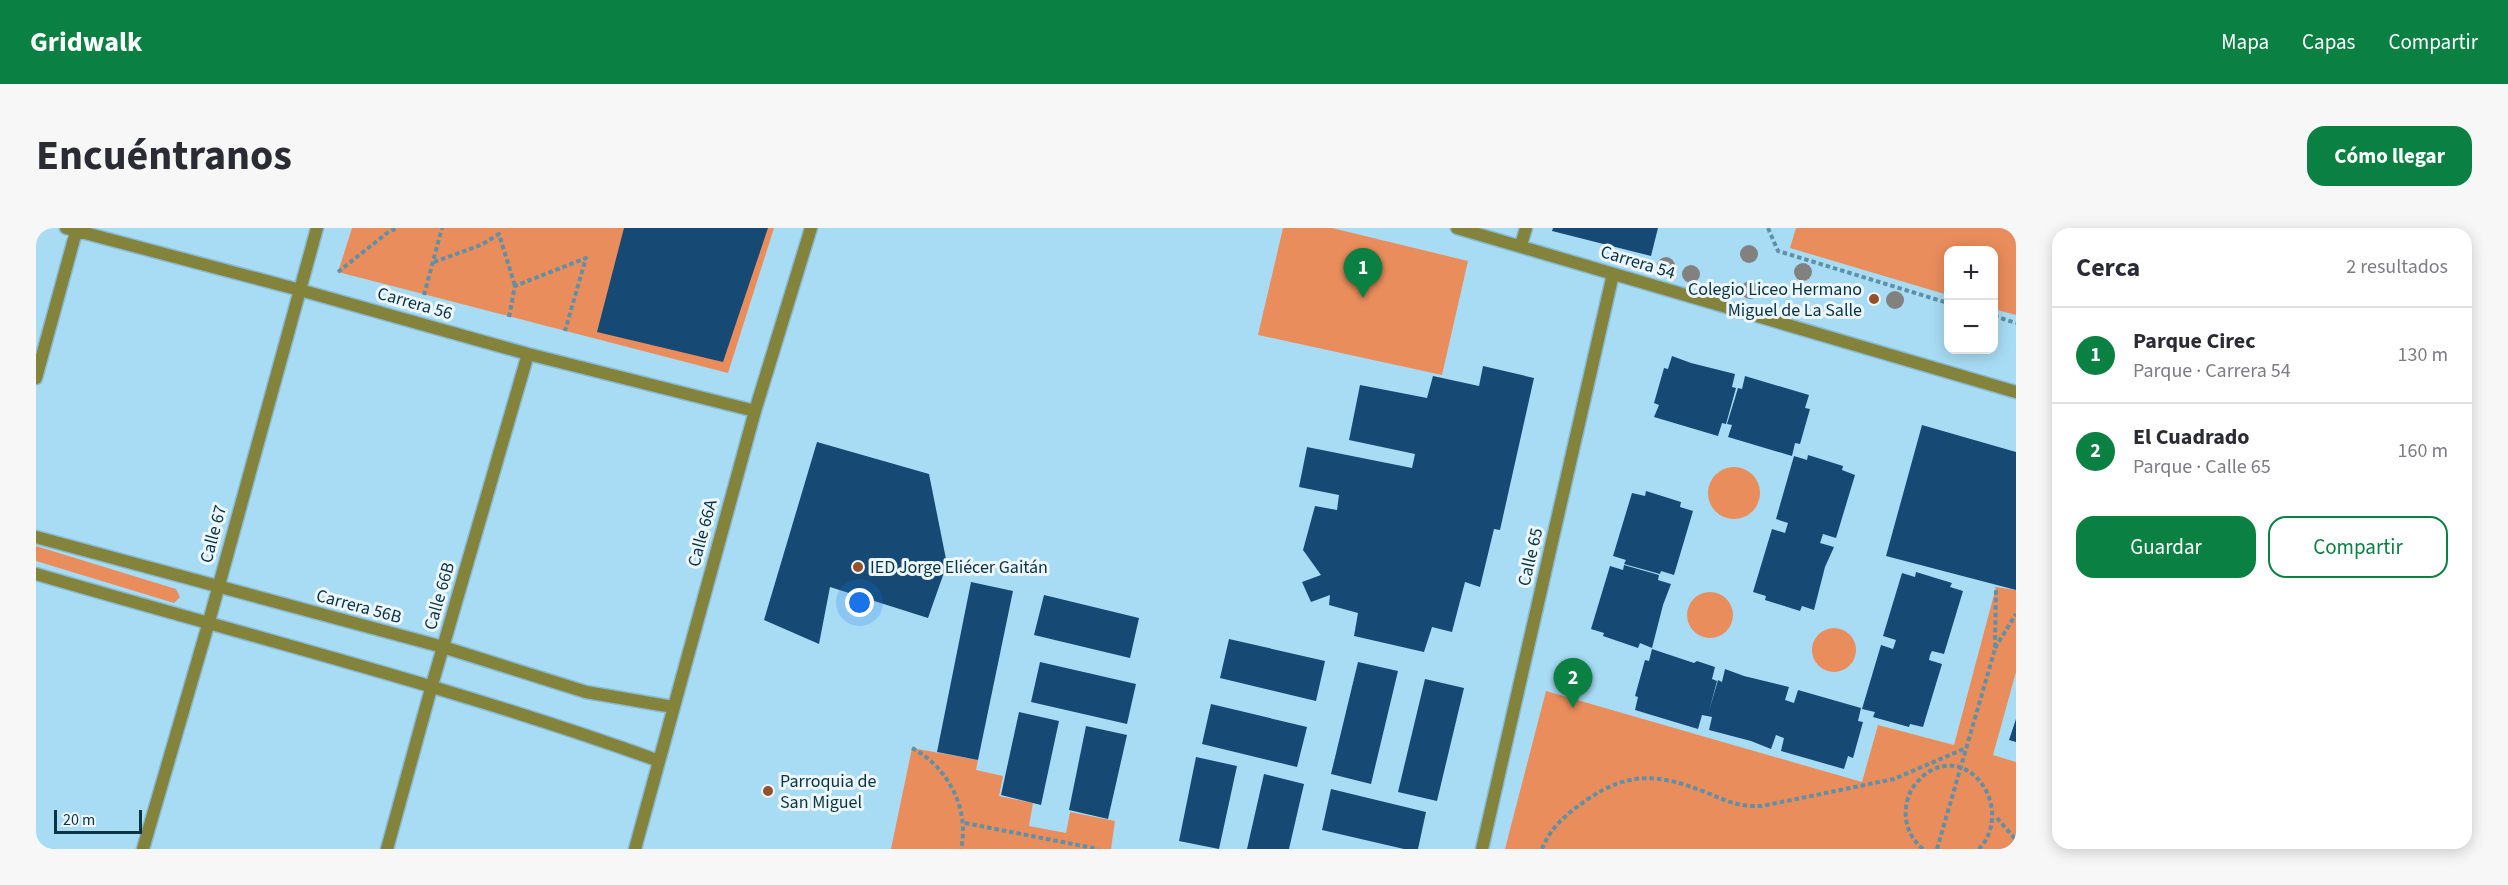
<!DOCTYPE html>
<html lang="es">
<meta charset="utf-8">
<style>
body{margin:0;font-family:"Source Sans 3",sans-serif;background:#f7f7f7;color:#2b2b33}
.controls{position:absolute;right:18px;top:18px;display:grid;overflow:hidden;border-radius:12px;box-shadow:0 3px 15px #0003}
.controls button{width:54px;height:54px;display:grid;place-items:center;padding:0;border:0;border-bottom:2px solid #e1e1e2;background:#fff;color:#2b2b33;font:30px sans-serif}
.scale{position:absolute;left:18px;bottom:15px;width:88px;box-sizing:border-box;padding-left:6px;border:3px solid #083444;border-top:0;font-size:16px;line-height:21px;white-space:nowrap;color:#083444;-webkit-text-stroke:4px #edf6fa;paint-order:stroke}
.you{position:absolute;left:824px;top:375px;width:21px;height:21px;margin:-15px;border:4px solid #fff;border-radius:50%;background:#1a73e8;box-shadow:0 0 0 9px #1a73e833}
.badge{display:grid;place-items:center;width:39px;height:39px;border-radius:50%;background:#0b8043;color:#fff;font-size:20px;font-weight:700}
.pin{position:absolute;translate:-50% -50px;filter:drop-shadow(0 2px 3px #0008)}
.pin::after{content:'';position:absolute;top:32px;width:21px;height:18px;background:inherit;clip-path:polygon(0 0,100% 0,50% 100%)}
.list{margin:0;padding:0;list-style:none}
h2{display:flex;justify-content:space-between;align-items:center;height:78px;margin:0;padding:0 24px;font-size:26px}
h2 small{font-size:20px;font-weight:400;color:#7c7c81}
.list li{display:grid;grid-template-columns:39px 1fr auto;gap:18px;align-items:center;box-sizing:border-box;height:96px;padding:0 24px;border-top:2px solid #e1e1e2}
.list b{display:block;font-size:22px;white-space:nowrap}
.list p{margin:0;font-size:20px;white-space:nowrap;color:#7c7c81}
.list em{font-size:20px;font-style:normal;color:#7c7c81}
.actions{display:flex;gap:12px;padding:18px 24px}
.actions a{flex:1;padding:14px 0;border:2px solid #0b8043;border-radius:18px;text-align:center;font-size:21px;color:#0b8043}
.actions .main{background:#0b8043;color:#fff}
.map{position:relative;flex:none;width:1980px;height:621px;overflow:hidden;border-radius:18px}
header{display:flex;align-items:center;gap:36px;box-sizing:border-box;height:84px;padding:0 30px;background:#0b8043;color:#fff}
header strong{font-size:28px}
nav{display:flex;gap:33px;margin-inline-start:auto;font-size:21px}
.intro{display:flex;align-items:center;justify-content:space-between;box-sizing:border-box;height:144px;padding:0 36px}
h1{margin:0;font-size:42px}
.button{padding:15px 27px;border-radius:18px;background:#0b8043;color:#fff;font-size:21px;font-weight:700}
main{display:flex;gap:36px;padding:0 36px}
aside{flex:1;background:#fff;border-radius:18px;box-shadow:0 3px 15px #0003}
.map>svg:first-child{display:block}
.green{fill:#ea8d5c}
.building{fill:#164a74}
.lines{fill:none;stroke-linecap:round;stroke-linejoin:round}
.minor-casing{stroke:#88bad2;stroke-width:15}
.path{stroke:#6090a5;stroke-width:4;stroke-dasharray:4.5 3;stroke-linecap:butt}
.minor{stroke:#84833b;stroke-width:12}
.tree{fill:#82817f}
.poi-dot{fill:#97512a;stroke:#edf6fa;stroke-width:2}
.labels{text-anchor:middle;stroke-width:6;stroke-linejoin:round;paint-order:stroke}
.street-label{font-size:18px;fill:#083444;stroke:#edf6fa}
.poi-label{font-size:18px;fill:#083444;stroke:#edf6fa;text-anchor:start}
</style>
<header>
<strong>Gridwalk</strong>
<nav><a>Mapa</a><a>Capas</a><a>Compartir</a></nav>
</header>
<div class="intro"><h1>Encuéntranos</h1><a class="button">Cómo llegar</a></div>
<main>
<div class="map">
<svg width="1980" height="621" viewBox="0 0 1980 621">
<rect width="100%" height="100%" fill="#a8dcf5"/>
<path class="green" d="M316,0h422l-46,145 -390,-101z
M1247,0h49l136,33 -26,114 -184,-40z
M1760,0h220v87l-22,-6v-59h-46v45l-158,-47z
M1672 265a26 26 0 1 1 52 0a26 26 0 1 1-52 0Z
M0,318l140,43 4,8 -6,6 -138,-42z
M1960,359l20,3v82l-23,83 23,7v87h-511l41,-158 316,91 16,-57 76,20z
M1651 387a23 23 0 1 1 46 0a23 23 0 1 1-46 0Z
M1776 422a22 22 0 1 1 44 0a22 22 0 1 1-44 0Z
M876,520l66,12 -2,10 27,6 -4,20 34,7 -4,23 37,7 4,-21 45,9 -4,28h-220z"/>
<path class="building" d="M588,0h144l-45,134 -126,-30z
M1517,0h105l-7,28 -99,-25z
M1636,128l19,7 44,11 -3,13 4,1 -10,36 -4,-1 -4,13 -64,-19 5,-12 -5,-2 10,-35 4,1z
M1447,138l51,12 -34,152 -6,-1 -14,58 -15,-5 -13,50 -20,-5 -8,25 -70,-16 4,-23 -29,-8 1,-10 -19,7 -9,-20 19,-7 -18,-25 12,-44 22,4 2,-15 -40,-8 8,-40 105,21 3,-14 -66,-14 11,-55 67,13 6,-22 46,10z
M1709,148l64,19 -4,13 5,1 -10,35 -5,-1 -3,13 -64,-19 4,-12 -5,-1 11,-36 4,1z
M1886,197l94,27v138l-130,-34z
M781,214l112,32 18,90 -19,54 -98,-31 -11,57 -55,-24z
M1772,227l35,11 -1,4 13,5 -19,63 -13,-4 -3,9 14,4 -9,20 -11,43 -12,-4 -2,5 -35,-11 1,-4 -13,-4 19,-63 13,4 3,-10 -12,-4 18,-63 13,4z
M1610,263l35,11 -1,5 13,4 -19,64 -13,-4 -1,3 -36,-10 2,-4 -13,-4 19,-63 13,3z
M1588,337l35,10 -1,5 13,4 -8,21 -11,43 -12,-5 -2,5 -35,-12 1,-3 -13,-4 19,-63 13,4z
M1880,344l36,11 -2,4 13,4 -19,63 -12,-3 -2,4 -1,5 13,4 -19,63 -13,-3 -1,3 -36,-10 2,-5 -13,-3 19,-64 12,4 3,-9 -13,-4 19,-63 13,4z
M935,354l42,9 -35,169 -41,-8z
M1008,367l95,23 -9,40 -96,-23z
M1193,411l96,22 -9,40 -96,-23z
M1616,421l42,14 3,-2 18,6 -3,12 5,2 -8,30 9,-31 4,2 3,-13 19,7 45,11 -4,13 9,3 4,-13 63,18 -3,13 5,1 -10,36 -5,-2 -4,13 -63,-18 3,-13 -3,-1 -5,-2 -5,14 -20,-8 -42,-11 3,-13 -10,-2 -4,14 -63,-19 3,-13 -3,-1 10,-36 4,1z
M1004,434l96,22 -9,40 -96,-22z
M1322,434l40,9 -27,113 -40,-10z
M1389,451l39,9 -27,113 -39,-9z
M1175,476l96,23 -10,40 -95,-23z
M983,484l40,9 -18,84 -40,-10z
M1980,491v23l-7,-2z
M1050,498l41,9 -19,84 -39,-9z
M1160,529l41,9 -18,83 -40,-8z
M1228,546l40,10 -15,65h-42z
M1295,561l95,23 -8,37h-14l-82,-19z"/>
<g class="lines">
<defs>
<path id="minor" d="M30,0l234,62 228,64 227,57
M1421,0l559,164
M1485,17l5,-17
M0,150l41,-150
M0,309l407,110 143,45 87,15
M0,346c208,61 419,113 623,187
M107,621l65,-224 109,-397
M351,621l45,-164 96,-331
M599,621l120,-438 56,-183
M1446,621l131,-575"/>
</defs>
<use href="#minor" class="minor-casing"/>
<path class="path" d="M1732,0l10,23 170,52
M398,34l47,-17 18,-11 16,52
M302,44l49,-39 10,-5
M388,67l18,-67
M1958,88l22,7
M473,89l6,-31 71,-28 -21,73
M1959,420l21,-34
M876,520c36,19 58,61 49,101
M1961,590l19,22
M929,595l133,26
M1506,621c9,-23 26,-36 46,-50 41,-28 72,-25 117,-7 22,9 33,15 57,14l132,-27 72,-31
M1887,621c-12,-10 -19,-25 -17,-41 1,-13 7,-23 17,-32 45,-37 93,33 56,73
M1901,621l58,-200 1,-62"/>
<use href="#minor" class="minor"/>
</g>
<g class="tree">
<circle cx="1713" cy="26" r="9"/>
<circle cx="1630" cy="38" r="9"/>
<circle cx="1767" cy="44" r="9"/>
<circle cx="1655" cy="46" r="9"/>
<circle cx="1714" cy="62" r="9"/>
<circle cx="1859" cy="72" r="9"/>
</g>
<g class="poi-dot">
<circle cx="1838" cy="71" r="6"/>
<circle cx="822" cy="339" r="6"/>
<circle cx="732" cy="563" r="6"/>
</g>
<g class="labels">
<g class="street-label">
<text transform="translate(1602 34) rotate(17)" y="6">Carrera 54</text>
<text transform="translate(379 75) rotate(16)" y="6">Carrera 56</text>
<text transform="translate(666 305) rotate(-75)" y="6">Calle 66A</text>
<text transform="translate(177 306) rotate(-75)" y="6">Calle 67</text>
<text transform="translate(1494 329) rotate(-77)" y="6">Calle 65</text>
<text transform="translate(403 368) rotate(-74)" y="6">Calle 66B</text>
<text transform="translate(323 378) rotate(15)" y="6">Carrera 56B</text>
</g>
<g class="poi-label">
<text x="1826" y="67" text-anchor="end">Colegio Liceo Hermano<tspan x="1826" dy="21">Miguel de La Salle</tspan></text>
<text x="834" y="345">IED Jorge Eliécer Gaitán</text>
<text x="744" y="559">Parroquia de<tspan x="744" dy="21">San Miguel</tspan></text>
</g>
</g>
</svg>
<div class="controls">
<button>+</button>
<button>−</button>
</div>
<div class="scale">20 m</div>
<div class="you"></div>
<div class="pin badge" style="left:1327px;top:70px">1</div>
<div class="pin badge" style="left:1537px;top:480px">2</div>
</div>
<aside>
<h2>Cerca<small>2 resultados</small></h2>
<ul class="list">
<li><span class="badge">1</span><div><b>Parque Cirec</b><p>Parque · Carrera 54</p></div><em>130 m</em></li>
<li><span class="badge">2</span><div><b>El Cuadrado</b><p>Parque · Calle 65</p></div><em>160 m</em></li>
</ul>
<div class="actions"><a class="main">Guardar</a><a>Compartir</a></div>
</aside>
</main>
